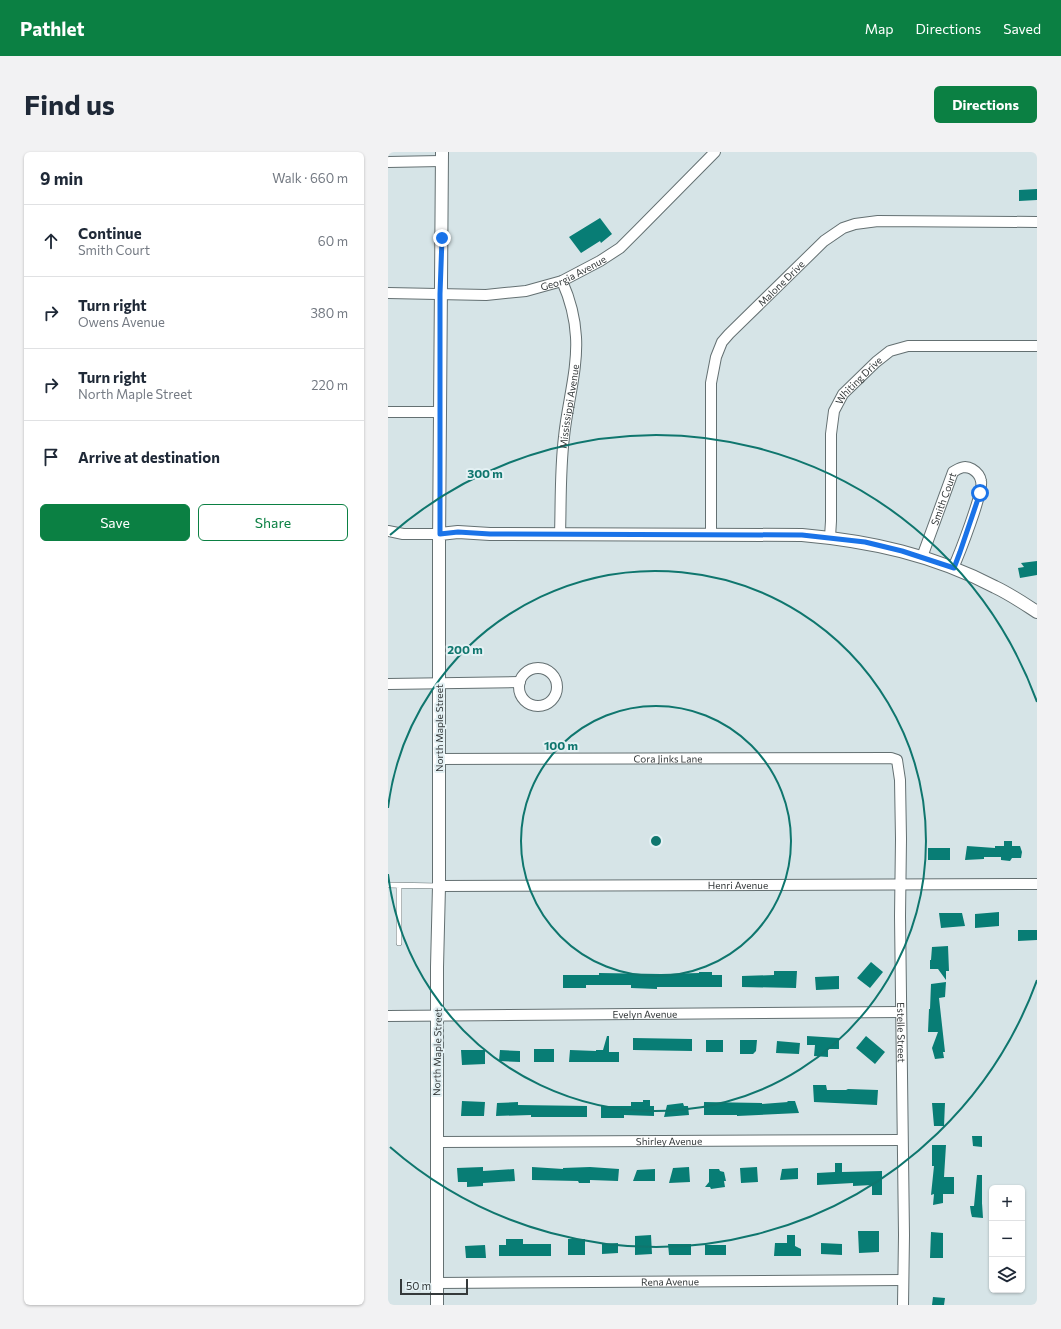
<!DOCTYPE html>
<meta charset="utf-8">
<style>
body{margin:0;font-family:Commissioner,sans-serif;background:#f2f2f3;color:#1f2937}
.controls{position:absolute;right:12px;bottom:12px;display:grid;overflow:hidden;border-radius:6px;box-shadow:0 1px 3px #0004}
.controls button{width:36px;height:36px;display:grid;place-items:center;padding:0;border:0;border-bottom:1px solid #e0e1e3;background:#fff;color:#1f2937;font:20px sans-serif}
.scale{position:absolute;left:12px;bottom:10px;width:68px;box-sizing:border-box;padding-left:4px;border:2px solid #34393a;border-top:0;font-size:11px;line-height:14px;white-space:nowrap;color:#34393a;-webkit-text-stroke:3px #e4f1f4;paint-order:stroke}
.stop{position:absolute;width:12px;height:12px;margin:-9px;border:3px solid #1a73e8;border-radius:50%;background:#fff}
.stop.end{background:#1a73e8;border-color:#fff;box-shadow:0 1px 4px #0008}
.list{margin:0;padding:0;list-style:none}
h2{display:flex;justify-content:space-between;align-items:center;height:52px;margin:0;padding:0 16px;font-size:17px}
h2 small{font-size:13px;font-weight:400;color:#747a83}
.list li{display:grid;grid-template-columns:26px 1fr auto;gap:12px;align-items:center;box-sizing:border-box;height:72px;padding:0 16px;border-top:1px solid #e0e1e3}
.list b{display:block;font-size:15px;white-space:nowrap}
.list p{margin:0;font-size:13px;white-space:nowrap;color:#747a83}
.list em{font-size:13px;font-style:normal;color:#747a83}
.actions{display:flex;gap:8px;padding:12px 16px}
.actions a{flex:1;padding:9px 0;border:1px solid #0b8043;border-radius:6px;text-align:center;font-size:14px;color:#0b8043}
.actions .main{background:#0b8043;color:#fff}
.icon{flex:none;width:22px;height:22px;fill:none;stroke:currentColor;stroke-width:2;stroke-linecap:round;stroke-linejoin:round}
.map{position:relative;flex:none;width:649px;height:1153px;overflow:hidden;border-radius:6px}
header{display:flex;align-items:center;gap:24px;box-sizing:border-box;height:56px;padding:0 20px;background:#0b8043;color:#fff}
header strong{font-size:19px}
nav{display:flex;gap:22px;margin-inline-start:auto;font-size:14px}
.intro{display:flex;align-items:center;justify-content:space-between;box-sizing:border-box;height:96px;padding:0 24px}
h1{margin:0;font-size:28px}
.button{padding:10px 18px;border-radius:6px;background:#0b8043;color:#fff;font-size:14px;font-weight:700}
main{display:flex;gap:24px;padding:0 24px}
aside{flex:1;background:#fff;border-radius:6px;box-shadow:0 1px 3px #0004}
.map>svg:first-child{display:block}
.building{fill:#087d75}
.lines{fill:none;stroke-linecap:round;stroke-linejoin:round}
.service-casing{stroke:#647072;stroke-width:6}
.minor-casing{stroke:#647072;stroke-width:12}
.tertiary-casing{stroke:#647072;stroke-width:14}
.service{stroke:#fff;stroke-width:5}
.minor{stroke:#fff;stroke-width:10}
.tertiary{stroke:#fff;stroke-width:12}
.route{stroke:#1a73e8;stroke-width:5}
.ring{fill:none;stroke:#0f766e;stroke-width:2}
.labels{text-anchor:middle;stroke-width:4;stroke-linejoin:round;paint-order:stroke}
.street-label{font-size:10px;fill:#34393a;stroke:#e4f1f4}
.centre{fill:#0f766e;stroke:#e4f1f4;stroke-width:2}
.ring-label{font-size:12px;text-anchor:middle;font-weight:bold;fill:#0f766e;stroke:#e4f1f4;stroke-width:4;stroke-linejoin:round;paint-order:stroke}
</style>
<header>
<strong>Pathlet</strong>
<nav><a>Map</a><a>Directions</a><a>Saved</a></nav>
</header>
<div class="intro"><h1>Find us</h1><a class="button">Directions</a></div>
<main>
<aside>
<h2>9 min<small>Walk · 660 m</small></h2>
<ul class="list">
<li><svg class="icon" aria-label="ahead" viewBox="0 0 24 24"><path d="M12 20V5M6 11l6-6 6 6"/></svg><div><b>Continue</b><p>Smith Court</p></div><em>60 m</em></li>
<li><svg class="icon" aria-label="right" viewBox="0 0 24 24"><path d="M7 20v-9h11M14 6l5 5-5 5"/></svg><div><b>Turn right</b><p>Owens Avenue</p></div><em>380 m</em></li>
<li><svg class="icon" aria-label="right" viewBox="0 0 24 24"><path d="M7 20v-9h11M14 6l5 5-5 5"/></svg><div><b>Turn right</b><p>North Maple Street</p></div><em>220 m</em></li>
<li><svg class="icon" aria-label="arrive" viewBox="0 0 24 24"><path d="M6 21V4h12l-3 4 3 4H6"/></svg><div><b>Arrive at destination</b></div></li>
</ul>
<div class="actions"><a class="main">Save</a><a>Share</a></div>
</aside>
<div class="map">
<svg width="649" height="1153" viewBox="0 0 649 1153">
<rect width="100%" height="100%" fill="#d6e4e7"/>
<path class="building" d="M649,37v11l-18,1v-11z
M212,66l12,16 -11,9 -1,-2 -19,12 -12,-16z
M649,409v14l-17,3 -2,-10 6,-1 -3,-4z
M616,689h8v5h8l2,6 -1,6h-9l-2,3 -9,-1v-3h-17v2l-19,1 2,-14 28,2v-2h9z
M540,696h22v12h-22z
M611,760v14l-24,2v-14z
M551,761h23l3,13 -24,2z
M630,778h19v10l-19,1z
M560,794l1,25h-3v9l-8,-11h-8v-9h1l1,-13z
M483,810l12,10 -13,16 -13,-10z
M386,819h23l-1,17 -54,-1v-11l32,-1z
M311,820h13v3h10v12h-65v2l-26,-1v-3h-45v3h-23v-13h36v-2l62,1 38,-1z
M451,824v13l-23,1 -1,-13z
M558,830l-1,15 -6,1 6,54h-2l1,6 -9,1 -3,-11 6,-16h-10l1,-23h1l1,-25z
M219,884h2v16h10v10h-50l1,-12 26,1v-1h7z
M419,884l32,2v11h-11v8l-14,-1 1,-11h-8z
M478,884l19,16 -10,12 -19,-16z
M245,886l59,1v12l-59,-1z
M318,888h17v12h-17z
M352,888h17l-1,11 -3,3h-13z
M389,889l23,2 -1,11 -23,-1z
M146,897h20v13h-20z
M73,898h24v14l-23,1z
M112,898l20,1v11l-21,-1z
M425,933h13l1,5h19l2,-1 30,1 -1,15 -63,-3z
M255,948h7v6h4v10l-30,-1v3h-23v-12h30v-4h12z
M74,949l23,1 -1,14h-23z
M399,949h8l4,12 -62,3v-1h-33v-13l58,1v1l26,-2z
M130,950v3l69,1v11h-56v-2l-35,1 1,-13z
M295,951l1,3h4l1,9 -25,2 3,-12z
M544,951h13l-1,23h-10z
M584,984h10v11l-9,-1z
M544,993h14l-2,32h10v17h-11v9l-10,2 1,-11 -3,1 3,-29h-2z
M447,1011h7v9l40,-1v24h-10v-10l-19,1v-3l-36,2v-12l18,-1z
M95,1015v4l31,-2 1,12 -32,2v3l-16,1v-5h-9l-1,-14z
M144,1015l31,2v-1l27,-1 29,2 -1,12 -28,-1v3h-11l-1,-2 -46,-1z
M301,1015l1,15 -21,1 4,-15z
M369,1015l1,15 -17,1 -1,-15z
M410,1016v11l-18,1 2,-11z
M267,1017v12h-22l4,-11z
M321,1017h10l1,2 4,1 2,9h-2l1,6 -14,2 -1,-2h-5l4,-5z
M589,1023h5v28l1,15 -11,-1 -1,-4 -1,-7h4z
M470,1079h21v21l-20,1z
M543,1080l12,1v25h-13z
M263,1083l1,19 -17,1v-19z
M399,1083h8v11l6,3v7h-27l1,-13h12z
M118,1087h17v5h28v12h-52v-11h7z
M180,1087h17v16h-17z
M230,1091v10l-16,1v-10z
M433,1091l21,1v11l-21,-1z
M280,1092h23v11h-22z
M97,1093l1,13h-20l-1,-12z
M317,1093h21v10h-21z
M545,1145l12,1 -1,7h-12z"/>
<g class="lines">
<defs>
<path id="service" d="M0,733l51,1
M11,734v57"/>
<g id="minor">
<path d="M0,10l53,-1"/>
<path id="s1" d="M0,141l98,2 19,-2 21,-2 36,-10 38,-20 20,-13 19,-19 76,-77"/>
<path d="M0,260h52"/>
<path d="M0,379l15,3h37"/>
<path id="s2" d="M172,383c1,-33 0,-66 4,-98 3,-32 14,-68 12,-100 -1,-19 -6,-38 -14,-56"/>
<path id="s3" d="M323,383v-152l5,-26 6,-15 7,-8 95,-93 19,-13 12,-4 23,-3 159,1"/>
<path id="s4" d="M442,385l1,-16v-87l3,-23 9,-17 33,-32 14,-11 18,-5h129"/>
<path id="s5" d="M534,405l31,-85c6,-4 12,-7 19,-3 5,3 8,6 9,12 3,10 -22,74 -28,87"/>
<circle cx="150" cy="535" r="19"/>
<path d="M0,532l132,-2"/>
<path id="s6" d="M51,607l452,-1 6,2 3,20 1,59 -1,77 4,319 -1,70"/>
<path id="s7" d="M51,734l598,-2"/>
<path id="s8" d="M0,864l513,-4"/>
<path id="s9" d="M49,990l465,-2"/>
<path id="s10" d="M49,1131l466,-3"/>
</g>
<path id="tertiary" d="M52,382l18,-2 32,2 312,1c68,6 132,20 193,52 15,7 28,16 42,25
M49,1153v-338l2,-81v-342l3,-392"/>
</defs>
<use href="#service" class="service-casing"/>
<use href="#minor" class="minor-casing"/>
<use href="#tertiary" class="tertiary-casing"/>
<use href="#service" class="service"/>
<use href="#minor" class="minor"/>
<use href="#tertiary" class="tertiary"/>
</g>
<g class="lines">
<path class="route" d="M54,86l-2,56v240l18,-2 32,2 312,1 63,7 37,9 52,17 6,-16 20,-59"/>
</g>
<g class="ring">
<circle cx="268" cy="689" r="135"/>
<path d="M0 656A270 270 0 1 1 0 722"/>
<path d="M649 828A405 405 0 0 1 2 995M2 383A405 405 0 0 1 649 550"/>
</g>
<g class="labels">
<g class="street-label">
<text dy="4" stroke="none"><textPath href="#s1" startOffset="189">Georgia Avenue</textPath></text>
<text dy="4" stroke="none"><textPath href="#s3" startOffset="278">Malone Drive</textPath></text>
<text dy="4" stroke="none"><textPath href="#s4" startOffset="166">Whiting Drive</textPath></text>
<text dy="4" stroke="none"><textPath href="#s2" startOffset="129">Mississippi Avenue</textPath></text>
<text dy="4" stroke="none"><textPath href="#s5" startOffset="62">Smith Court</textPath></text>
<text transform="translate(51 576) rotate(-90)" y="4">North Maple Street</text>
<text dy="4" stroke="none"><textPath href="#s6" startOffset="229">Cora Jinks Lane</textPath></text>
<text dy="4" stroke="none"><textPath href="#s7" startOffset="299">Henri Avenue</textPath></text>
<text dy="4" stroke="none"><textPath href="#s8" startOffset="257">Evelyn Avenue</textPath></text>
<text dy="4" stroke="none"><textPath href="#s6" startOffset="731">Estelle Street</textPath></text>
<text transform="translate(49 900) rotate(-89)" y="4">North Maple Street</text>
<text dy="4" stroke="none"><textPath href="#s9" startOffset="232">Shirley Avenue</textPath></text>
<text dy="4" stroke="none"><textPath href="#s10" startOffset="233">Rena Avenue</textPath></text>
</g>
</g>
<circle cx="268" cy="689" r="6" class="centre"/>
<g class="ring-label">
<text x="97" y="326">300 m</text>
<text x="77" y="502">200 m</text>
<text x="173" y="598">100 m</text>
</g>
</svg>
<div class="controls">
<button>+</button>
<button>−</button>
<button><svg class="icon" aria-label="layers" viewBox="0 0 24 24"><path d="M12 4l9 5-9 5-9-5zM3 14l9 5 9-5"/></svg></button>
</div>
<div class="scale">50 m</div>
<div class="stop" style="left:592px;top:341px"></div>
<div class="stop end" style="left:54px;top:86px"></div>
</div>
</main>
